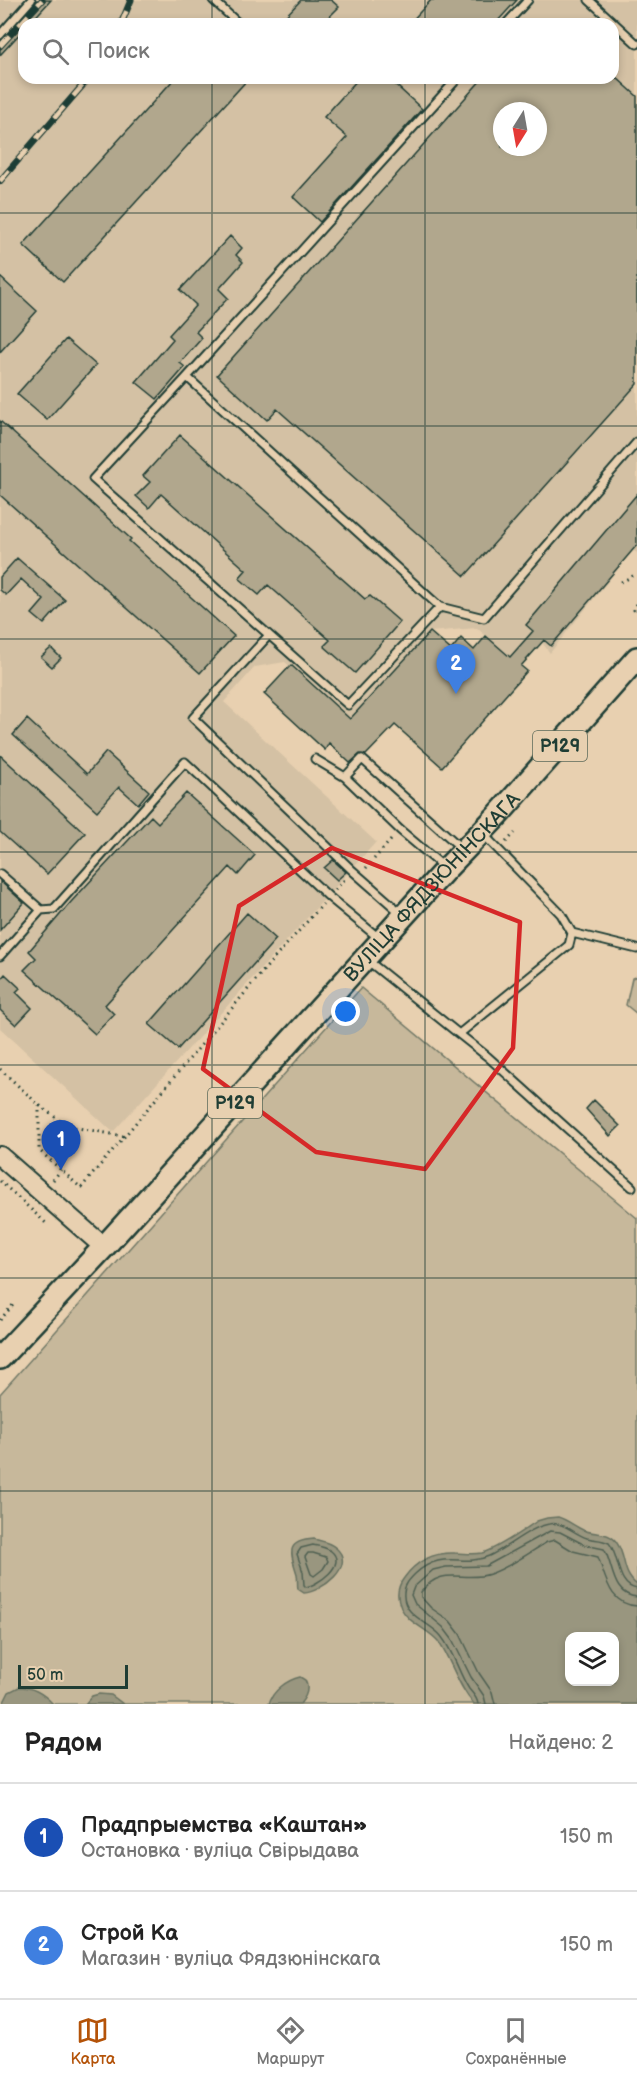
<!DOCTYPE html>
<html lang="ru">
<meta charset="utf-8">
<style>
body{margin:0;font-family:"Balsamiq Sans",sans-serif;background:#f2f2f2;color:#222}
.controls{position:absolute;right:18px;bottom:18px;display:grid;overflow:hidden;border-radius:12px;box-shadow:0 3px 9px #0003}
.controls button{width:54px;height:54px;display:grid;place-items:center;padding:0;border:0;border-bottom:2px solid #e0e0e0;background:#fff;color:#222;font:30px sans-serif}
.compass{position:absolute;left:493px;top:102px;width:54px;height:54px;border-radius:50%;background:#fff;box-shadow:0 3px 9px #0003;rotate:191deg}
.scale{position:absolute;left:18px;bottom:15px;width:110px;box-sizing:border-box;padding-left:6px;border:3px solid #1f3d34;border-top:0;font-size:16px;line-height:21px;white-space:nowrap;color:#1f3d34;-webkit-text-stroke:4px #e8d0b0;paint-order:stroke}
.you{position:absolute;left:346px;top:1012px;width:21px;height:21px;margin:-15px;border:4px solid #fff;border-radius:50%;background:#1a73e8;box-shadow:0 0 0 9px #1a73e833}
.badge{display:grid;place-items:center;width:39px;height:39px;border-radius:50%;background:#b45309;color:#fff;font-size:20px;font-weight:700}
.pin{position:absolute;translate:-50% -50px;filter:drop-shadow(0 2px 3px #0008)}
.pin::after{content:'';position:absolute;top:32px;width:21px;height:18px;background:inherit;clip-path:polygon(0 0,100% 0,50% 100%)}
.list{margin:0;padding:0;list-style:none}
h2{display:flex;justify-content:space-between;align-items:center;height:78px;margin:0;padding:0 24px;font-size:26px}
h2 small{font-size:20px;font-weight:400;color:#767676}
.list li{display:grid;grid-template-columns:39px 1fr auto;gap:18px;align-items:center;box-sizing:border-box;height:108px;padding:0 24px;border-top:2px solid #e0e0e0}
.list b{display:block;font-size:22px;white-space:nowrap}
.list p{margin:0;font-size:20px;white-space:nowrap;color:#767676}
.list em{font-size:20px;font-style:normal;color:#767676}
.icon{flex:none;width:33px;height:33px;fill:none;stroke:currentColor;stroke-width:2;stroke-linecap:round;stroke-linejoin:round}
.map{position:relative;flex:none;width:637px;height:1704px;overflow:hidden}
.search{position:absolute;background:#fff;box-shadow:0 3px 9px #0003;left:18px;right:18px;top:18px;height:66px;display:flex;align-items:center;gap:15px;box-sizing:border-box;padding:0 21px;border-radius:18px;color:#767676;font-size:22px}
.sheet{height:294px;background:#fff}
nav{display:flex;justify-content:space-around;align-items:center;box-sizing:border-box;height:84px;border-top:2px solid #e0e0e0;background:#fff;font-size:16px;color:#767676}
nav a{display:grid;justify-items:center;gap:3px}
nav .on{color:#b45309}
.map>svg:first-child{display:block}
.built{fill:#d4c1a4;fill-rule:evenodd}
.green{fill:#c7b89b;stroke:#737a68;stroke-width:1.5;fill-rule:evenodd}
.water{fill:#99967f;stroke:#687261;stroke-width:1.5;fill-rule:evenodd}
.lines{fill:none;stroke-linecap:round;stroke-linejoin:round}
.shore{stroke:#506152;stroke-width:1.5}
.building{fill:#b1a78d;stroke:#1f3d34;stroke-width:1.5;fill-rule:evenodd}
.service-casing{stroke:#1f3d34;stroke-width:11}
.secondary-casing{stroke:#1f3d34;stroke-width:22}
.primary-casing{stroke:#1f3d34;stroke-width:26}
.path{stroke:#1f3d34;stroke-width:3;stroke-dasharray:1.5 4.5;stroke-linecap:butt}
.service{stroke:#e8d0b0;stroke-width:7}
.secondary{stroke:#e8d0b0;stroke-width:18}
.primary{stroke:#e8d0b0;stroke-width:21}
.rail-casing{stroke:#1f3d34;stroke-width:7}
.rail{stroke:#e8d0b0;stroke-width:4.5;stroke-dasharray:14;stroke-linecap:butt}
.marked{fill:none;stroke:#d62828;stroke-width:4.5;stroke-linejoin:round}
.grid{fill:none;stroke:#1f3d34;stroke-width:1.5;stroke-opacity:0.55}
.labels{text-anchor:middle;stroke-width:4.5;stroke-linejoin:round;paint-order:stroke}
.shield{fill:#e8d0b0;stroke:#5b6959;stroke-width:1.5}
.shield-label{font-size:18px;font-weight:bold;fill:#1f3d34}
.street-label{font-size:20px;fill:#1f3d34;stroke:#e8d0b0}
</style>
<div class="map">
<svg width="637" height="1704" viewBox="0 0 637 1704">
<rect width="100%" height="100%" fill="#e8d0b0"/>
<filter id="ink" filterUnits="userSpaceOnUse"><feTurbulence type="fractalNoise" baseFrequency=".0167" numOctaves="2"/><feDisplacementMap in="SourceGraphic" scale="12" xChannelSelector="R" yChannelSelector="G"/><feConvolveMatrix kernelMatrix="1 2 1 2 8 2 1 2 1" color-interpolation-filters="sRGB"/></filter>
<g filter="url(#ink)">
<path class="built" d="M0,0h637v553l-4,-3 -83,103 -17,-22 -23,26 -33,-29 -47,4 -80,87 -65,-57 -30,5 -31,35 152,140 -263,290 -113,-104zM24,24h589v54h-589zM502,111h36v36h-36z"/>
<path class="green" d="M637,976v38l-11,-9 6,-27z
M361,988l276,230v486h-637v-310zM570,1636h44v46h-44z"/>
<path class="water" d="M558,1517c10,3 16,9 25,13 12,5 27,1 34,13 10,15 4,29 20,42v119h-163c-17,-19 -22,-43 -36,-63 -11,-13 -29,-17 -37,-33 -5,-11 -4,-21 3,-30 12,-17 30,-26 51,-25 8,0 18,2 27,0 17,-5 40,-22 55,-32l10,-3zM570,1636h44v46h-44z
M314,1539c7,2 16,3 22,9 21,18 -15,44 -32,45l-6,-4c-1,-5 0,-10 -1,-15 -6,-20 -13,-33 17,-35z
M300,1677l5,3c5,9 1,17 -5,24h-31c3,-13 18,-24 31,-27z
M19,1687c14,0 25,7 34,17h-50l6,-12z
M99,1694l12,1 12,9h-38l7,-8z"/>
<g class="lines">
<path class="shore" d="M313,1545c6,1 13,2 18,6 17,14 -14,34 -25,36l-2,-2 -1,-13 -6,-18 4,-6z
M313,1553l13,4 2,4 -5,8 -9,7 -3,-2 -6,-17 3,-4z
M478,1704c-1,-7 -5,-10 -9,-15 -11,-17 -15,-37 -28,-53 -11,-14 -39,-20 -37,-43 0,-8 6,-14 11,-19 28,-26 47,-6 74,-18 18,-8 41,-29 60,-32 15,-3 25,10 38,14 8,2 15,1 22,5 11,13 7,43 28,46
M486,1704l-2,-8 -13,-19 -19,-38 -9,-12 -28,-23 -4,-9 3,-8 19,-17 13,-3 40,-1 64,-35 10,1 25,13 19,4c10,16 7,46 33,48
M495,1704l-3,-12 -13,-19 -19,-39 -10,-13 -19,-13 -10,-11v-5c22,-28 42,-9 69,-18 20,-7 39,-21 57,-32l8,-2 18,11 25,6c8,20 11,48 39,49"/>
</g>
<path class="building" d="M37,0h14l-22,24h-5v5l-24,26v-14l4,-2z
M301,0h30l8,7 -17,17h-44z
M431,0h86l-22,24h-86z
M175,78h74l-186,204 -40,-37z
M359,78h29l34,31 -102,113 -27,-25 54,-60 -23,-20z
M483,78h134l20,18v288l-172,192 -188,-167 -10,11 -50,-45zM502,111h36v36h-36z
M230,236l12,12 -6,7 7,7 -24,27 9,9 -32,34 6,6 -22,25 5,4 -28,32 -21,-17 37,-43 -4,-4 27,-30 -16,-15z
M0,277l37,34 -37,41z
M66,339l30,26 -49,55 -30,-26z
M0,421l131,118 -2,2 105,95 -34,37 -200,-178z
M180,435l185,164 5,-3 30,26 -45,51 -31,-27 6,-6 -62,-55 -9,10 -20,-17 7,-8 -85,-76 -12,14 -13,-12 14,-14 -7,-6z
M637,494v51l-86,101 -7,-6 -23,26 6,5 -85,96 -47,-42 -29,30 -6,-1 -10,9 -21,-20 -4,7 -61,-56 27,-29 59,54 80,-87 21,18 10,-12 13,12 12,-14 24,21 23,-26 -7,-6z
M17,558l48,42 -21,24 -12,-10 12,-14 -23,-21 -15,16 -6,-5v-13z
M51,648l10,10 -9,9 -11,-10z
M27,719l60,55 19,-22 43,39 -11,13 -19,-17 -22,24 -84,-76z
M0,755l85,78 -38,41 -47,-42z
M186,793l69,62 -17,20 -8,-8 -125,138 9,9 -19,20 -71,-64 12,-12 -7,-7 42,-49 80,-86 7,7z
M333,860l13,12 -9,8 -13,-12z
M0,881l24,22 -24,27z
M247,913l29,26 -98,110 -29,-25z
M5,974l15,14 -4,4 16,16 -16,17 -16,-15v-30z
M594,1100l26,26 -10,10 -24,-27z"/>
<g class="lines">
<defs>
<path id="service" d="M213,0l26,24
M589,0l48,44
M506,24l22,-24
M0,35l31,-35
M458,78l-271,299 253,230 44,11 153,-176
M187,377l-94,102 176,156
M315,759l30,18 17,-18 99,89
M345,777l55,53 45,38
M0,874l41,36
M402,914l-49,-43 -160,-153 76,-83 79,70 92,-98
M572,933l65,16
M0,956l41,-46 13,-1 131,-147 144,135 51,42
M367,960l92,74 110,-89 3,-12 -11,-19 -78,-80
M459,1034l29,23 144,130"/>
<path id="secondary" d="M0,1156l104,91"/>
<g id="primary">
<path id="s1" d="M0,1358l104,-111 342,-378 52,-54 139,-157"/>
</g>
</defs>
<use href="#service" class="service-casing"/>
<use href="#secondary" class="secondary-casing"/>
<use href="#primary" class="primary-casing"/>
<path class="path" d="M621,582l16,-8
M637,604l-3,6 3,3
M506,842l9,-9
M366,868l25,-28
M335,890l12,-13
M0,1069l39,36 28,21 56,10
M39,1105v45l42,38 189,-225 53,-59
M53,1180l8,-10
M0,1181l48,44
M0,1320l13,-15"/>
<use href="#service" class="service"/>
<use href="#secondary" class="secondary"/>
<use href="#primary" class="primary"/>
<defs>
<path id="rail" d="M121,24l10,-24
M0,46l42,-46
M0,181l89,-103"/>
</defs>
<use href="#rail" class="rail-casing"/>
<use href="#rail" class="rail"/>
</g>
</g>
<path class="marked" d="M332,848l188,74 -7,126 -88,121 -109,-17 -113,-83 36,-163z"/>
<path class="grid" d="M212,0v24M425,0v24M212,78v1626M425,78v1626M0,213h637M0,426h637M0,639h637M0,852h637M0,1065h637M0,1278h637M0,1491h637"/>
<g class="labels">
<g class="shield">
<rect x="533" y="731" width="54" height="30" rx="4.5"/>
<rect x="208" y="1088" width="54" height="30" rx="4.5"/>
</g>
<g class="shield-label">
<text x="560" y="752">Р129</text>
<text x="235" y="1109">Р129</text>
</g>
<g class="street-label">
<text dy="7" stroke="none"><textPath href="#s1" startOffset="639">ВУЛІЦА ФЯДЗЮНІНСКАГА</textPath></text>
</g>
</g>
</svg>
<div class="controls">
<button><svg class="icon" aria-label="layers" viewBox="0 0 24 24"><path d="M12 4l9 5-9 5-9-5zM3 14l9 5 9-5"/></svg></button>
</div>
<svg class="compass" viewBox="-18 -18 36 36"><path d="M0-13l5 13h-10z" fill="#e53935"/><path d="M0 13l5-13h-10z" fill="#767676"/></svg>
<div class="scale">50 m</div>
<div class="you"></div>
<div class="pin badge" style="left:61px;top:1170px;background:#1a4fb4">1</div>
<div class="pin badge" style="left:456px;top:694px;background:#3f7fe0">2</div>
<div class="search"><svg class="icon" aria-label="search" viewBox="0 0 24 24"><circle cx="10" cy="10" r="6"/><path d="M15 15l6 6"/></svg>Поиск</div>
</div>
<section class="sheet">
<h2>Рядом<small>Найдено: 2</small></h2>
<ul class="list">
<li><span class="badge" style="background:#1a4fb4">1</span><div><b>Прадпрыемства «Каштан»</b><p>Остановка · вуліца Свірыдава</p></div><em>150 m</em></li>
<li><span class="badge" style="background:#3f7fe0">2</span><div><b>Строй Ка</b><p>Магазин · вуліца Фядзюнінскага</p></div><em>150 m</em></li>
</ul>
</section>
<nav>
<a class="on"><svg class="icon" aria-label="map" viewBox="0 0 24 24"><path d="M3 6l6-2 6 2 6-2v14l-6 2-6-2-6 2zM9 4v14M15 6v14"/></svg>Карта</a>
<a><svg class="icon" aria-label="directions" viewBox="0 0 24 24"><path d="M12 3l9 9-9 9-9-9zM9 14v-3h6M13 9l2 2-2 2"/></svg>Маршрут</a>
<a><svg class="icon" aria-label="saved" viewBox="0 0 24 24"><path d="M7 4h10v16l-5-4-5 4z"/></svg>Сохранённые</a>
</nav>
